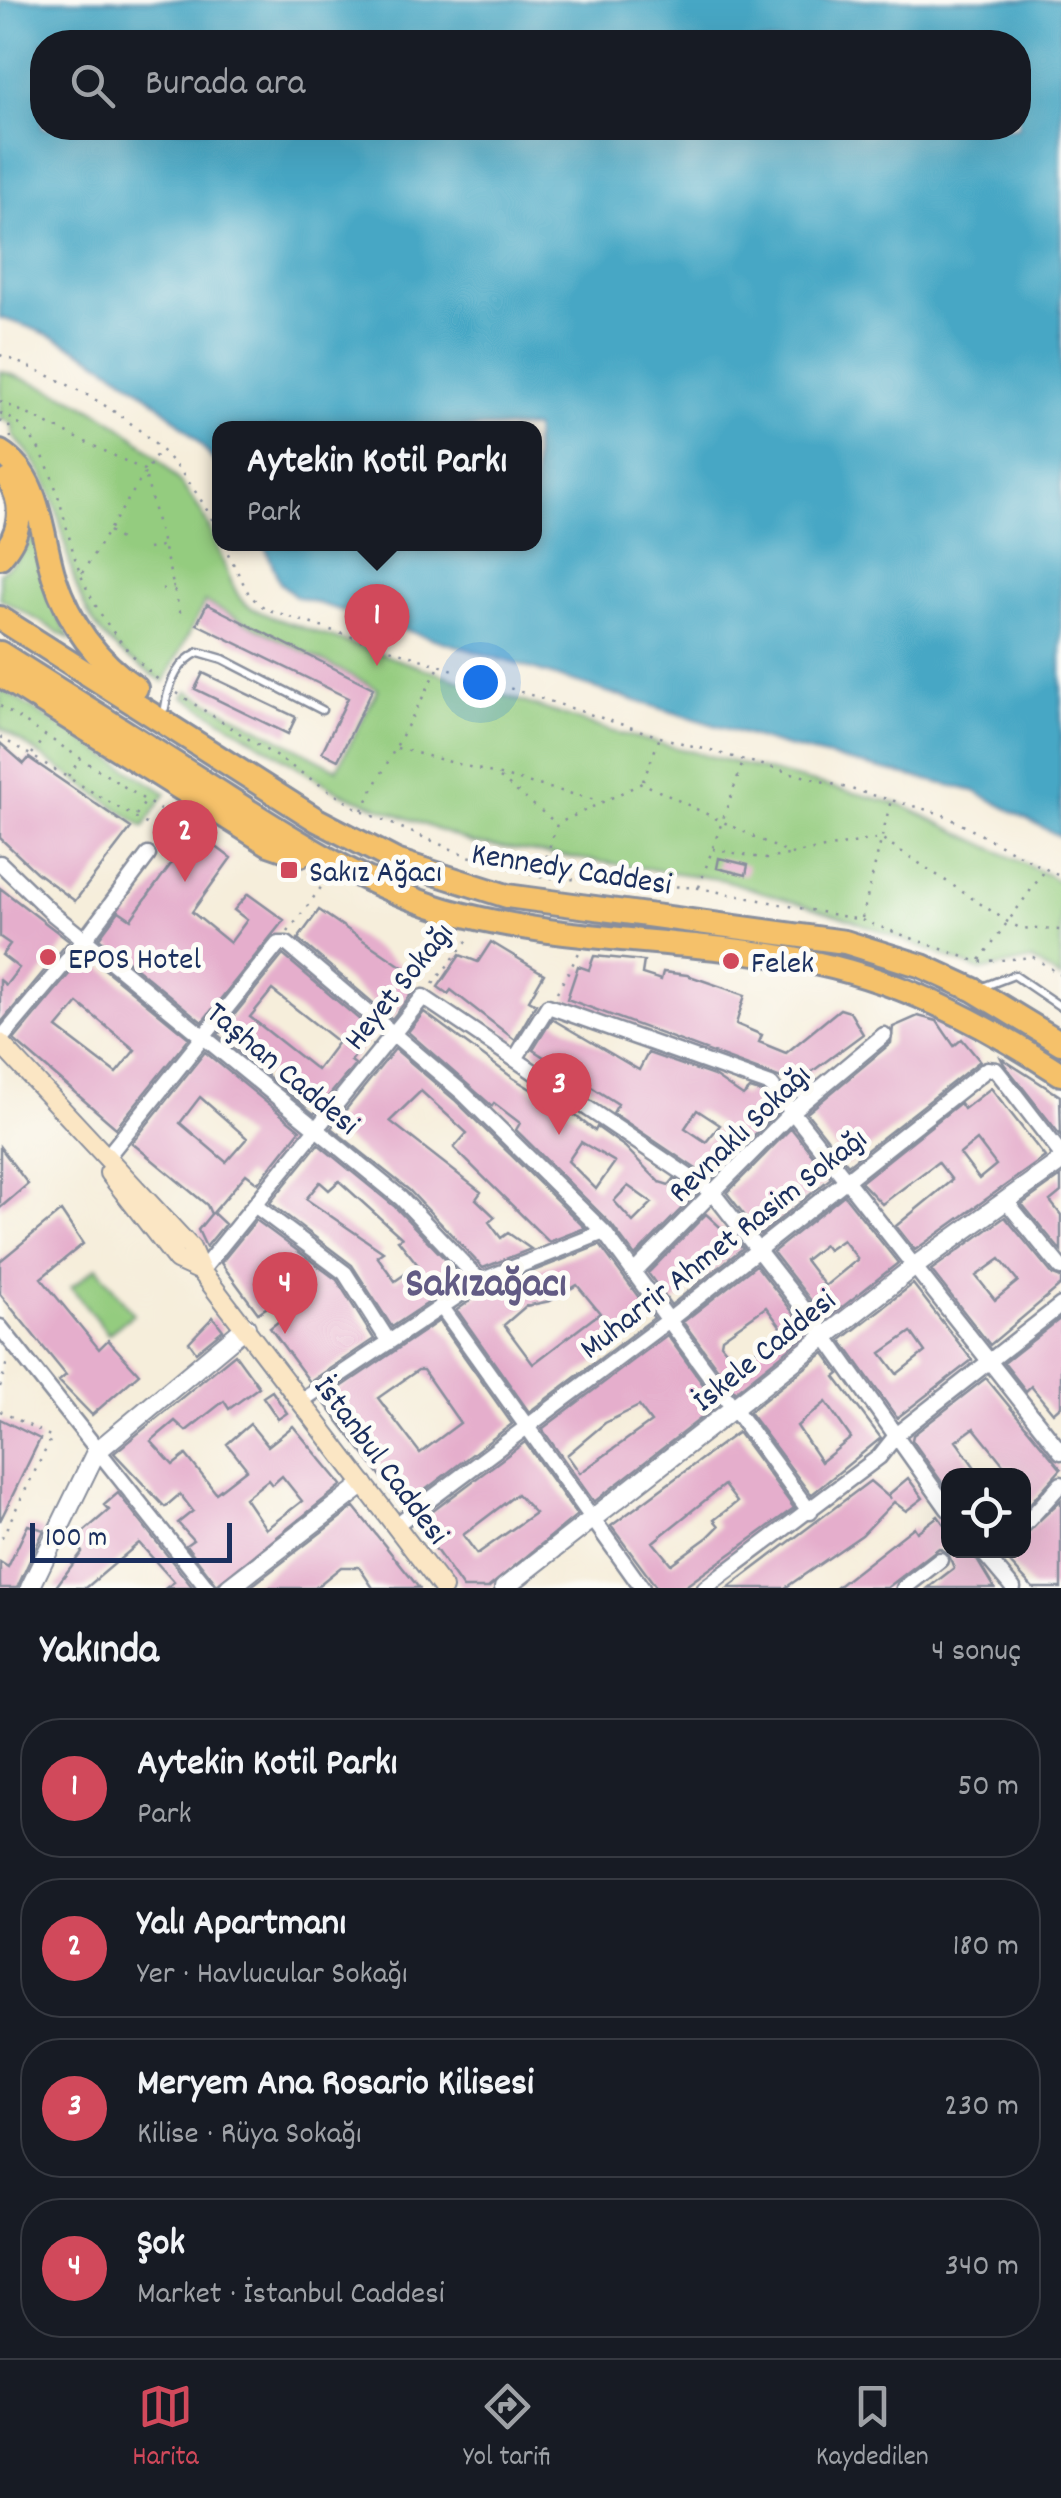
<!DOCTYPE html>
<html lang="tr">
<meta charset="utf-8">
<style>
body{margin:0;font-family:Dekko,sans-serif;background:#20242c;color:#f1f3f6}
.controls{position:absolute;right:30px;bottom:30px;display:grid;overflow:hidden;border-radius:20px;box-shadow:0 10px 40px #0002}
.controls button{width:90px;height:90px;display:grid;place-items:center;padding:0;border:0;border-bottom:2px solid #363941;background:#171b24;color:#f1f3f6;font:50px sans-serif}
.scale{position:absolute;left:30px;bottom:25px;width:202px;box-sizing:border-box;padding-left:10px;border:5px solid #1b2f5e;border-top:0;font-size:28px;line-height:35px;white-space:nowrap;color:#1b2f5e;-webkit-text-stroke:8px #fdfcf7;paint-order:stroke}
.you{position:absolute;left:480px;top:682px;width:35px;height:35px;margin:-25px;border:8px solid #fff;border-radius:50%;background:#1a73e8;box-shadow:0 0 0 15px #1a73e833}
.badge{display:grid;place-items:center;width:65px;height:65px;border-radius:50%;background:#d1495b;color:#fff;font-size:32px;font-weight:700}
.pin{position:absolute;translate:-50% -82px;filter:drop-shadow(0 2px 5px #0008)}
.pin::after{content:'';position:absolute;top:52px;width:35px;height:30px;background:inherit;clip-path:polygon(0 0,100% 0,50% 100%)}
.popup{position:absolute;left:212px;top:421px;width:330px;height:130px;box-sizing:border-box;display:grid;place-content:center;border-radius:20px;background:#171b24;filter:drop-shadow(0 2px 8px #0005);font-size:32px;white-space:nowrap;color:#9ea1a6}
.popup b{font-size:38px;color:#f1f3f6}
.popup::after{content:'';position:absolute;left:50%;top:100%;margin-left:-20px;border:20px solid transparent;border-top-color:#171b24}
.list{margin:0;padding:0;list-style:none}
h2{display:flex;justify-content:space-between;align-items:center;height:130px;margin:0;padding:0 40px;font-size:42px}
h2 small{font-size:32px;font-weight:400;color:#9ea1a6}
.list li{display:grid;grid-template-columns:65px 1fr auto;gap:30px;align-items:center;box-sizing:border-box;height:140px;margin:0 20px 20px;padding:0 20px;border:2px solid #363941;border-radius:40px}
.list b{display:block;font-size:38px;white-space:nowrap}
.list p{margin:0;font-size:32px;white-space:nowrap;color:#9ea1a6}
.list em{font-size:32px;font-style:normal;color:#9ea1a6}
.icon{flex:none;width:55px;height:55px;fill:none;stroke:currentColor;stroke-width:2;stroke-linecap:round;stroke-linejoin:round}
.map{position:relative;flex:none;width:1061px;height:1588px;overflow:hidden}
.search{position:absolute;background:#171b24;box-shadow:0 10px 40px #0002;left:30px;right:30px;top:30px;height:110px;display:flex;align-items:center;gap:25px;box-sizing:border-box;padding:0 35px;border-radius:40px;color:#9ea1a6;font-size:38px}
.sheet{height:770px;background:#171b24}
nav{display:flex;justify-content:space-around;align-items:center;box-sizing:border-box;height:140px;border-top:2px solid #363941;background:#171b24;font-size:28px;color:#9ea1a6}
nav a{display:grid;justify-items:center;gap:5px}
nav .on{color:#d1495b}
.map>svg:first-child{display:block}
.green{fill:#94cc7f;stroke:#587e6e;stroke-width:2.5}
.water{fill:#46a7c5;stroke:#306b92;stroke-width:2.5;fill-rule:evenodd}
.building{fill:#e5aecc;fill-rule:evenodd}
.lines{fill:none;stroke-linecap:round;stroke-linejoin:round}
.service-casing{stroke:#888e9c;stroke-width:11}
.minor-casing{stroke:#888e9c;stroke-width:19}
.tertiary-casing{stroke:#888e9c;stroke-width:22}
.secondary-casing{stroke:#888e9c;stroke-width:22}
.trunk-casing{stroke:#888e9c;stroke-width:28}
.path{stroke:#888e9c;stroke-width:2.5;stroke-dasharray:2.5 8;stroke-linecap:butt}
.service{stroke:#fff;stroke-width:6}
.minor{stroke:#fff;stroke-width:14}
.tertiary{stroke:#fff;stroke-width:18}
.secondary{stroke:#fbe6c4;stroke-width:18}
.trunk{stroke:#f5c16b;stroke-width:22}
.poi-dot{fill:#d1495b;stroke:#fdfcf7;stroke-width:4}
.labels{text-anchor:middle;stroke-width:10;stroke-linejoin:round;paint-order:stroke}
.street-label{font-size:32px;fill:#1b2f5e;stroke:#fdfcf7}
.poi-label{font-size:32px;fill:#1b2f5e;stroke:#fdfcf7;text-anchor:start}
.district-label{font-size:42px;font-weight:bold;fill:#625b84;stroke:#fdfcf7}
</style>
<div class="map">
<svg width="1061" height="1588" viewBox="0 0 1061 1588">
<rect width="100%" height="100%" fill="#fdfcf7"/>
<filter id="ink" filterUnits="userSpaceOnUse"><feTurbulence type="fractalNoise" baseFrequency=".01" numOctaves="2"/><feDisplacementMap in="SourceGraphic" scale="20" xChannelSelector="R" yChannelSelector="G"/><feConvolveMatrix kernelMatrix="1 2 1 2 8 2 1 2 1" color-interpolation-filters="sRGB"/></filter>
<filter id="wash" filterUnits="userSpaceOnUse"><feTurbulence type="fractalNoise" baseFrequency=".0048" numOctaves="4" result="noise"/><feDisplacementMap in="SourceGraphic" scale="40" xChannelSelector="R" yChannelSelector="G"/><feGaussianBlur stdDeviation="2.25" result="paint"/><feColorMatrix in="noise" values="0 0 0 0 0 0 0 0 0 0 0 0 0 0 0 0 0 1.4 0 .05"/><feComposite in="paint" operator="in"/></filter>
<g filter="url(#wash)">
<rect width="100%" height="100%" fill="#f6eedb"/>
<path class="green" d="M0,371c88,28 146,60 198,136 15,21 33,85 46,96 7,6 19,10 27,14l339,114 292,74 146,70 13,8v96l-29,-19 -51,11 -129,-51 -128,-40 -252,-37 -133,-51 -156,-96 5,-5 149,78 41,-80 -173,-87 -41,80c-24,-16 -51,-30 -67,-54 -43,-60 -21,-131 -83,-191l-2,-13 -12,-6z
M37,530l12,68 21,41 -70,-41v-25l18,-15z
M0,688l166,105 -22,34 -144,-100z
M97,1267l36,47 -25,20 -37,-47z"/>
<path class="water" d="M0,0h1061v837l-87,-46 -191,-45 -486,-149 -17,-14 -16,-39h270v-116h-314l-1,40c-48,-66 -139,-129 -219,-150zM42,42h976v86h-976z"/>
<g id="blocks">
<path class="building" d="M207,604l166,84 -35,72 -16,-8 26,-54 -151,-74z
M203,673l93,44 -8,17 -93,-45z
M0,743l24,21 5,-6 102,70 -56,73 -39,-29 -36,-34z
M195,831l36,27 -39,54 38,31 17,-23 -13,-10 14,-16 36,26 -82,102 -103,-84 20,-27 12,8z
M719,858l29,7 -2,10 -29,-7z
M0,888l69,53 -69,83v-44l6,5 13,-17 -17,-13 8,-11 -10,-7z
M319,910l85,58 -5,6 17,14 -24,31 -94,-80z
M491,942l53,32 -15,26 7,4 -21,36 -64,-50 -3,4 -10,-7 22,-32 18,7z
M86,954l103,84 -73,90 -102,-88zM78,1003l57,47 -19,23 -59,-45z
M283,955l91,77 -23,29 4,3 -41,50 -96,-79zM272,990l66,52 -21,28 -67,-53z
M594,956l50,5 -2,13 19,6 2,-8 24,3 58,20 -9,29 26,11 -3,7 27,11 54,-44 10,3 13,22 -65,48h-6l-225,-83 11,-33 11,4z
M424,1012l89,66 24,15 4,-4 54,42 2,-4 28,20 34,35 10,3 5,-6 22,15 -61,62 -24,-32 -95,-94 4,-7 -26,-20 -2,3 -84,-74zM581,1142l34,20 -19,27 -28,-28zM628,1186l24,17 -19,19 -19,-21z
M918,1016l19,5 17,25 8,-7 18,22 -132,104 -41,-52 84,-70 2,-16z
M552,1019l87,51 9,-17 66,23 29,20 7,-7 13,4 15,18 -67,68 -98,-66 5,-9 -85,-54zM697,1110l23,15 -14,17 -21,-14z
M395,1049l61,52 129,127 -36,14 -95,-94 13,-15 -46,-42 -31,30 91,71 -5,7 19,18 -6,5 12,16 7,-5 23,16 -48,19 -74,-78 -78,-62z
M205,1052l95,78 -42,53 -12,-9 -33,39 12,11 -19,23 -8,-17 13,-16 -4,-9 -75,-62zM200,1097l47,41 -21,24 -46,-39z
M1001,1058l59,38 1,40 -57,-72z
M991,1088l54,69 -130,93 -19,-24 56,-46 -14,-18 -56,42 -21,-22 99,-79 4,6zM977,1140l19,25 -17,14 -19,-25z
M791,1128l40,50 -71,57 -33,-42z
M318,1144l76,62 70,73 -72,48 -40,-62 -82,-62zM339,1181l63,57 -4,2 20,25 -23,16 -18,-25 6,-4 -77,-53 14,-17 9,8z
M0,1147l28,37 -28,24z
M1061,1176v16l-11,9 11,14v36l-39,-47z
M844,1195l54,68 -72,57 -53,-68zM843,1240l15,19 -33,27 -20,-26 19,-15 4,5z
M61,1211l22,33 -42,34 58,71 9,-9 31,34 -47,41 -33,-34 7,-6 -66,-81v-33z
M706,1214l37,34 -72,57 -23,-32z
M1005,1217l48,58 8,3v7l-71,60 -59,-75zM1000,1259l18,22 -23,19 -19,-24z
M256,1220l81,60 37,59 -64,43 -40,-54 17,-13 -10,-14 -19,12 -37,-50z
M600,1245l54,73 -125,94 -72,-102 28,-20zM577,1285l23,28 -67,51 -29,-39 22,-19 24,-5z
M756,1265l53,68 -74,59 -52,-70zM766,1307l18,24 -47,32 -16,-19 1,-6z
M913,1284l59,76 -75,58 -56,-78zM911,1332l14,20 -28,22 -16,-21z
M213,1317l10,13 -27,22 -7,-10z
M1061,1318v88l-8,7 -22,-27 -5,5 -22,-28z
M439,1321l73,103 -108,82 -82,-106zM418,1370h5l37,53 -40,30 -42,-55z
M667,1335l51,70 -124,97 -52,-73zM639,1406l12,16 -71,51 -13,-18 38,-32z
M824,1353l15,21 -4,3 46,61 -70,57 -62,-83zM826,1402l25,36 -30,24 -24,-36z
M235,1354l24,33 -30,22 -5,-8 -38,30 -11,-10 -24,20 22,24 13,-10 30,38 31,-24 -20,-25 23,-20 18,22 25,-20 49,59 -125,100 -31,-40 7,-5 -15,-17 15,-12 -13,-17 -15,13 -51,-54zM282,1476l20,25 -36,28 -21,-31 23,-18 4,5z
M986,1378l75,91 -37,41v-34l-14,-10 -3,3 -33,-41 -18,13 25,35h-33v15l-36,-51 1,-5z
M272,1391l15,22 -9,6 -15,-22z
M0,1419l40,20 -40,82z
M738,1432l56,76 -111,80h-26l-46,-62zM724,1485l13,17 -23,18 5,6 -11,11 -37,27 -18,-22z
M525,1442l52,73 -89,73h-25l-46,-65zM517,1494l18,19 -58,41 -14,-19z
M908,1478l15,20 -17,13 -12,-9 -32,33 -77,53h-57l142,-107 21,18 -3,-4z
M118,1493l75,95h-27l8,-6 -35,-39 -53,45h-31l27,-36 -9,-11 36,-31 -5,-5z
M1061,1500v88h-28l-23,-25 14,-13v-15z
M354,1507l65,81h-46l-14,-21h-18l-26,21h-66z
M938,1516l10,14v20h23l23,38h-66l26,-20 -6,-15 -9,-5 -52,40h-51l78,-61 3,5z
M28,1525l16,5 -27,58h-17v-26l8,5z"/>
</g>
</g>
<g filter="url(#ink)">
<use href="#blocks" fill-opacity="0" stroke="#888e9c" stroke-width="2.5"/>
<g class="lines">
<defs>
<path id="service" d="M165,708c3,-22 12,-46 34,-56l24,7 99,51
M980,988l34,-13 47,32"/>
<path id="minor" d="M0,863l53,51 348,284 79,83
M0,1040l85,-101 63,-84
M515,1059l33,-53 223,79 290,367
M106,1158l172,-214h9l176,149 141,139 206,280
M1006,1201l55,67
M257,1207l88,66 44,69
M201,1271l222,-274 290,196 113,144 122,172
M634,1272l160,-162 90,-75
M441,1306l201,282
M0,1327l207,261
M301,1401l179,-120 124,-49
M396,1525l273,-205 318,-251 9,1 8,10 57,74
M1024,1525l37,-41
M981,1550l32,38
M705,1588l174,-131 19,-24 163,-128
M904,1588l36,-28"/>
<path id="tertiary" d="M30,1588l66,-136 150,-125
M229,1588l135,-104
M504,1588l411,-322 146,-105"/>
<path id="secondary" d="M0,1043l191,205 10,23 242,317
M109,1173l68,87 24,11"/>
<path id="trunk" d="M0,452c41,25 41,84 54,125 15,46 43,84 82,111
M0,557c21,-23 25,-51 9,-77
M0,618l317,202 79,41 111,35 338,46 77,24 52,24 87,53
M0,653c68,43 137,86 205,130 77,49 153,101 241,127 114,33 236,28 353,50 96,17 181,61 262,114
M0,675l269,169 32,11"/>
</defs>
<use href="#service" class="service-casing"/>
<use href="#minor" class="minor-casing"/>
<use href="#tertiary" class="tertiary-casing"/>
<use href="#secondary" class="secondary-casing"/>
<use href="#trunk" class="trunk-casing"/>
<path class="path" d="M0,355c99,39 173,81 220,180
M0,401l144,69 37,146
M0,413c59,24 61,118 83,167 18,42 45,74 79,103
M0,421l9,4 2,13
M109,531l15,11
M223,544l27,52 16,13 394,128 282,77 119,63
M148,549l13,-3
M82,573l78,-124
M162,589l12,-2
M177,693l184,118 107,45 72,21 159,11 162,32 117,42 55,-5 28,18
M0,706l174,113
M0,737l163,97
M397,748l202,53
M32,754l13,-18
M68,776l13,-18
M500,778l56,45
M643,781l17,-44
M362,810l77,-143
M136,815l10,-14
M157,843l24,-34
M713,849l53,10 22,-4
M540,877l17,-53 85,-41 148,71 91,-16 127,84 12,6 41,2
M699,887l44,-125
M862,918l29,-118
M288,932l40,-54
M980,960l66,-91
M433,984l38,-48
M557,992l23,-41
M0,1387l8,-29
M0,1411l52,26 -52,104"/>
<use href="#service" class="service"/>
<use href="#minor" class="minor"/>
<use href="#tertiary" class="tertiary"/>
<use href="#secondary" class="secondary"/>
<use href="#trunk" class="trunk"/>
</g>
</g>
<g class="poi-dot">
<rect x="279" y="860" width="20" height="20" rx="5"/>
<circle cx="48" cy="957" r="10"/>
<circle cx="731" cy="961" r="10"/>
</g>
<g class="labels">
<g class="street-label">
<text transform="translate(572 867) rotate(9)" y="11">Kennedy Caddesi</text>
<text transform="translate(397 985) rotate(-51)" y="11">Heyet Sokağı</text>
<text transform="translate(284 1067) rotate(40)" y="11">Taşhan Caddesi</text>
<text transform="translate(738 1132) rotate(-44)" y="11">Revnaklı Sokağı</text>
<text transform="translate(722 1242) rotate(-38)" y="11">Muharrir Ahmet Rasim Sokağı</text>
<text transform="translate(763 1349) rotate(-39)" y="11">İskele Caddesi</text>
<text transform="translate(383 1459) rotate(53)" y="11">İstanbul Caddesi</text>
</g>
<g class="poi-label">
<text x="309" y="881">Sakız Ağacı</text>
<text x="68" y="968">EPOS Hotel</text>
<text x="751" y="972">Felek</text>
</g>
<g class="district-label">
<text x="486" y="1295">Sakızağacı</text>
</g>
</g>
</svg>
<div class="controls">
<button><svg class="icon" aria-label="locate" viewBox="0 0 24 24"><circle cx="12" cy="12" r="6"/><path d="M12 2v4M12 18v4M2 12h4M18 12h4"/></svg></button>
</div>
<div class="scale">100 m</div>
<div class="you"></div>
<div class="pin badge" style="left:377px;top:666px">1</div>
<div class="popup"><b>Aytekin Kotil Parkı</b>Park</div>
<div class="pin badge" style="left:185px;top:882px">2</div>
<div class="pin badge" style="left:559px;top:1135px">3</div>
<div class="pin badge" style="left:285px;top:1334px">4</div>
<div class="search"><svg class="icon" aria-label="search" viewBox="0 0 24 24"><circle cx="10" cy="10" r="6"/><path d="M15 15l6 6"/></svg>Burada ara</div>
</div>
<section class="sheet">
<h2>Yakında<small>4 sonuç</small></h2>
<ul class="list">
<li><span class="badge">1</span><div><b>Aytekin Kotil Parkı</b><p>Park</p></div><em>50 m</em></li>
<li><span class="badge">2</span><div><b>Yalı Apartmanı</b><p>Yer · Havlucular Sokağı</p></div><em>180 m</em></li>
<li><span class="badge">3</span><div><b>Meryem Ana Rosario Kilisesi</b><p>Kilise · Rüya Sokağı</p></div><em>230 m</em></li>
<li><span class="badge">4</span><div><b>Şok</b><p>Market · İstanbul Caddesi</p></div><em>340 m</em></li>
</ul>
</section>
<nav>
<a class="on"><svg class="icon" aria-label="map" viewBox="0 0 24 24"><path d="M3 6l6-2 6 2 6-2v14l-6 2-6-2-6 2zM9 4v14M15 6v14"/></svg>Harita</a>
<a><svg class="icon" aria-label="directions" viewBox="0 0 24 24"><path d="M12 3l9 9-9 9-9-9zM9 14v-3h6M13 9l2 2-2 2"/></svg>Yol tarifi</a>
<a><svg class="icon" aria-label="saved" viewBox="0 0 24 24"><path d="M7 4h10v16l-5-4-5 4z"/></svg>Kaydedilen</a>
</nav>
